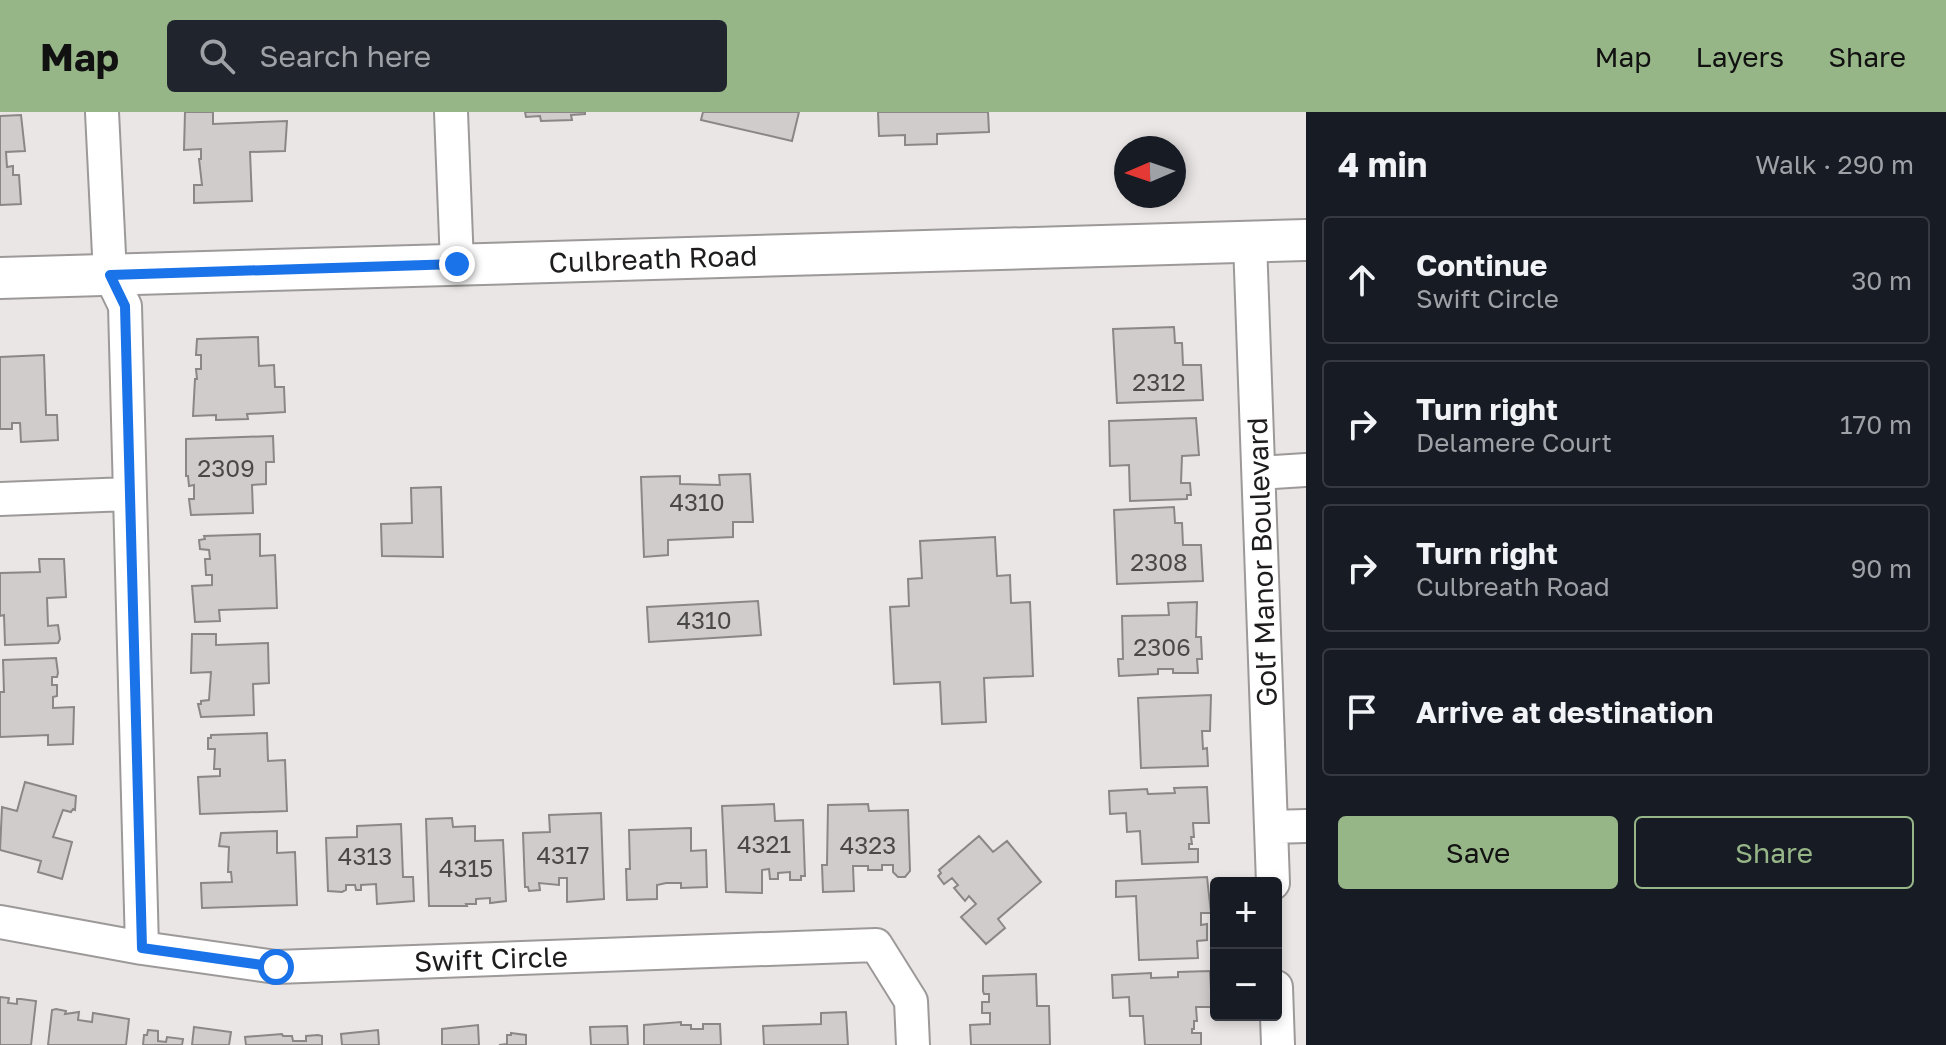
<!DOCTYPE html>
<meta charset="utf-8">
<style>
body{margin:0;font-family:"Golos Text",sans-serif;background:#20242c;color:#f1f3f6}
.controls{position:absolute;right:24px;bottom:24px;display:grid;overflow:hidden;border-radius:8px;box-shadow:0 4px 12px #0003}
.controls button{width:72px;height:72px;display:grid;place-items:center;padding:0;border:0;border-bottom:2px solid #363941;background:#171b24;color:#f1f3f6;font:40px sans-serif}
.compass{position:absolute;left:1114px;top:24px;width:72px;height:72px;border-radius:50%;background:#171b24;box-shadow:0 4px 12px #0003;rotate:268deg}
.stop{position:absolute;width:24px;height:24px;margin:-18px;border:6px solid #1a73e8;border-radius:50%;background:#fff}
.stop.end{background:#1a73e8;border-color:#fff;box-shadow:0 2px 8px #0008}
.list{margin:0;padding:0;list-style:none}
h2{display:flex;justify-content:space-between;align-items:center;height:104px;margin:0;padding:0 32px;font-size:34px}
h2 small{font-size:26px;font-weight:400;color:#9ea1a6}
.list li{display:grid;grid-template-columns:52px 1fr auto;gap:24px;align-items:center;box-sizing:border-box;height:128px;margin:0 16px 16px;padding:0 16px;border:2px solid #363941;border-radius:8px}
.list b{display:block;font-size:30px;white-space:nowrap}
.list p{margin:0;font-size:26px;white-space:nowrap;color:#9ea1a6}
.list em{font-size:26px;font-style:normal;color:#9ea1a6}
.actions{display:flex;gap:16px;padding:24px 32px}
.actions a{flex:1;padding:18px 0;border:2px solid #97b688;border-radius:8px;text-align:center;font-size:28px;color:#97b688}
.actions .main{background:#97b688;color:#111}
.icon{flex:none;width:44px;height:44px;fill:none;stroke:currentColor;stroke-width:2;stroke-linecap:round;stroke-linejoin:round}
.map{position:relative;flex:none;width:1306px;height:933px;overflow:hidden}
header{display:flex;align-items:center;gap:48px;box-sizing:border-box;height:112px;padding:0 40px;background:#97b688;color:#111}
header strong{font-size:38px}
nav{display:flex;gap:44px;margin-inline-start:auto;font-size:28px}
.search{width:560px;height:72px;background:#20242c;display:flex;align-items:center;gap:20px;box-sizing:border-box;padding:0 28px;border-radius:8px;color:#9ea1a6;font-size:30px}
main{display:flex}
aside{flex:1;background:#171b24}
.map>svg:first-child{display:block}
.building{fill:#d1cccc;stroke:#8b8787;stroke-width:2}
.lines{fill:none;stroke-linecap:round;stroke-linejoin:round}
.minor-casing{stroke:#9d9999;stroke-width:36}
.tertiary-casing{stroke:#9d9999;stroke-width:44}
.minor{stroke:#fff;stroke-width:32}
.tertiary{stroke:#fff;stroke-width:40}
.route{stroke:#1a73e8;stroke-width:10}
.labels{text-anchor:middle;stroke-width:6;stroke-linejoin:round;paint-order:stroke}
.number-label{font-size:24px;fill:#4b4848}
.street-label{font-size:28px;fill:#1e1c1c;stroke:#fff}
</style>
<header>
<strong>Map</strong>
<div class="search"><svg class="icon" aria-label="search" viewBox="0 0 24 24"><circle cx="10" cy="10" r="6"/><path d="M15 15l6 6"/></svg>Search here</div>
<nav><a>Map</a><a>Layers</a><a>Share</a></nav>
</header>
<main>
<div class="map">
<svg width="1306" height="933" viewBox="0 0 1306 933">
<rect width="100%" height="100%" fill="#ebe6e6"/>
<path class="building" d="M185,0h28v12l74,-3 -2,30 -35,1 2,49 -58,2v-18h8l-3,-26h2v-10l-17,1z
M525,0h60v2l-14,1 1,5 -31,1 -1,-5 -14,1z
M703,0h96l-7,29 -91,-21z
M878,0h110l1,20 -52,2v10l-32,1v-10l-26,1z
M21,3l4,36 -19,1 1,15 6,-1v9h6l2,29 -21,1v-89z
M1174,215l1,16h7l1,22h18l2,35 -86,3 -4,-74z
M258,225l1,29 15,-1 1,22h9l1,25 -38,2 1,5 -32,1v-5l-23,1 2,-37h2l-1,-10h5v-14h-5l1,-16z
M44,243l2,60h11l1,25 -37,2 -1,-19h-8v6h-12v-72z
M1196,306l3,37 -17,1 -1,27h9l1,12h-4v4l-57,2 -1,-36 -19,1 -1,-45z
M273,324l1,26h-8v22l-14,1 1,28 -62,2 -2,-16h5v-14l-5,1 -1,-10h-2v-37z
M750,362l3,48h-20v15l-65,3v15l-24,2 -3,-80 39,-1v8l40,1 -1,-10z
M441,375l2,70 -61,-1 -1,-32 31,-1 -1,-35z
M1174,395l1,16h7l1,22h18l2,36 -86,3 -3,-74z
M260,422v22l15,-1 2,53 -58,2 1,11 -25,1 -3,-36 20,-1v-10h-6l-1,-16h5l-1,-9 -9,-1 -1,-9 6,-1 -1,-3z
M995,425l2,39 13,-1 1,28 19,-1 3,74 -49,2 2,44 -44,2 -2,-42 -46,2 -4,-77 19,-1 -1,-27 14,-1 -2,-37z
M39,447h25l2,38 -19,1 1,28 10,-1 2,14 -2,4 -53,2 -1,-30 -4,1v-43l40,-1z
M758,489l3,34 -112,7 -2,-35z
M1197,490l-1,35h5l1,22h-5l1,14h-25v-4h-15v5l-39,2 -1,-17h5l-1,-43 47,-1 -1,-12z
M192,522h24v11l52,-2 1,40 -16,1 1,31 -53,2 -3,-13h3v-3l8,-1 2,-28 -20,1z
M56,546l2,15 -1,4h-5v8h5v11l-4,1v11l21,-1 -1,37 -25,1v-10l-48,2v-45h4l-1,-32z
M1211,583l-1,36h-8l1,18 4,-1 1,18 -67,2 -3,-70z
M267,621l1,28 17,-1 2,51 -87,3 -2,-37 22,-1v-7h-6l1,-20h-7v-11h3v-3z
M25,670l51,14 -1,14 -2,-1 -2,3 -8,-2 -10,27 19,5 -10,37 -24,-7 3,-11 -41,-11 2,-43 15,4z
M1207,675l2,36h-16l1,14h-3l1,7h-3v5h9v13l-56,2 -2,-33 -13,1 -1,-19 -16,1 -1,-23 38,-2 1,5 27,-1 -1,-5z
M774,692l1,17 28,-1 2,56h-4v4h-11v-8l-12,1v6h-8l-1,-10 -7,1v23l-36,-1 -4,-86z
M868,692l1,7 39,-1 2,61 -5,6h-7l-5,-5v-7h-11v5h-14v-4h-15l1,25 -31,1 -1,-27h5l1,-60z
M601,701l3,86 -37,3v-24h-8v7l-20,-2 1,7 -11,1 -1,-4h-3l-2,-54 27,-1 -1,-17z
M452,706l1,9 22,-1v15l28,-1 3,61 -16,2v-5l-14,1v5h-10l1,2h-38l-3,-87z
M401,712l2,53h10l1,24 -37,3 -1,-20 -15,1v5h-5l-1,-5h-9v5l-4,2 -14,-1 -2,-53 31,-1v-11z
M691,716v23l15,-1 1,37 -26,1v-5h-15l-9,2v14l-30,1 -1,-31h4l-1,-39z
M277,719v22l18,-1 2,53 -95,3 -1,-25 31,-1 -1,-10h-3l1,-25 -10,-1 2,-13z
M979,724l14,16 14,-11 34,41 -43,37 7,9 -19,16 -25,-27 15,-13 -7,-8 -4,5 -11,-13 4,-3 -6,-7 -8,6 -6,-8 3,-3 -2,-3z
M1207,765l4,36h-10v12l6,-1v16l-10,1 1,17 -59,2 -3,-64 -20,1v-16z
M1210,859l2,36h-16l1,14h-3v8h-2v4h9v12h-56l-2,-29h-13l-1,-19 -16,1 -1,-23 39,-2v5l27,-1v-5z
M1036,862l1,32h12l1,39h-79l-1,-20 20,-1v-11h-8v-11h7v-8h-5l-1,-3v-15z
M0,885l9,1 -1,5 9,1v-5h4l15,2 -5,44h-31z
M56,897l10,2 -1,3 14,-2 -1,8 14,2 1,-9 36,6 -3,26h-78l4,-35z
M846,900l2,33h-84l-1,-19 58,-2v-11z
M681,910v3h10v4h12v-5h17l1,21h-77v-20z
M478,913l1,20h-37v-16z
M627,914l1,19h-37l-1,-18z
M194,915l37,5 -2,13h-37z
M148,918l10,1v10l8,1 1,-5 16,2 -1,6h-39l1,-10h3z
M378,918l1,15h-37l-1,-11z
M511,921l15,2v10h-27l8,-1v-9h4z
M282,922l1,2h9l1,5h13v-5l12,-1 4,1v9h-76l-1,-8z"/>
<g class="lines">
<defs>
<path id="minor" d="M102,0l8,163 15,31 17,642
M451,0l6,152
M1250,130l23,641
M1259,361l47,-3
M0,387l128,-5
M1272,715l34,-1
M0,810l142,26 134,19 600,-22 35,56 2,44
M1276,875l2,58"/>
<path id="tertiary" d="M0,166l1306,-38"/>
</defs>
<use href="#minor" class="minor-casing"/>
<use href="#tertiary" class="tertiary-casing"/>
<use href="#minor" class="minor"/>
<use href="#tertiary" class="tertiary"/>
</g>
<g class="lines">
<path class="route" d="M276,855l-134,-19 -17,-642 -15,-31 347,-11"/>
</g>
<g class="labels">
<g class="number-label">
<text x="1159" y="279">2312</text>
<text x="226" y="365">2309</text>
<text x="697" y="399">4310</text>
<text x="1159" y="459">2308</text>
<text x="704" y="517">4310</text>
<text x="1162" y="544">2306</text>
<text x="764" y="741">4321</text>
<text x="868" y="742">4323</text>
<text x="563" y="752">4317</text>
<text x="365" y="753">4313</text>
<text x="466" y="765">4315</text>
</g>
<g class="street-label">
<text transform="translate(653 147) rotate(-2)" y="10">Culbreath Road</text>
<text transform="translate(1262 450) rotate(-92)" y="10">Golf Manor Boulevard</text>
<text transform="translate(491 847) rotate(-2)" y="10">Swift Circle</text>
</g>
</g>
</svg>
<div class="controls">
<button>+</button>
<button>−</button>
</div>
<svg class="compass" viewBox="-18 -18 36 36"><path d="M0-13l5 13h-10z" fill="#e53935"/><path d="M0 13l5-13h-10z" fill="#9ea1a6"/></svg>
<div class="stop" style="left:276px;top:855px"></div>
<div class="stop end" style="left:457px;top:152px"></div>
</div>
<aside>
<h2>4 min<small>Walk · 290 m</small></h2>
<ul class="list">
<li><svg class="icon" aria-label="ahead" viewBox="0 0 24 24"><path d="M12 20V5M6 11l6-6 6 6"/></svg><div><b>Continue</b><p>Swift Circle</p></div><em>30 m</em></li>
<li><svg class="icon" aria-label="right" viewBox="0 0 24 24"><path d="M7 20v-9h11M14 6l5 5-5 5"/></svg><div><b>Turn right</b><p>Delamere Court</p></div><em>170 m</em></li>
<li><svg class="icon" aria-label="right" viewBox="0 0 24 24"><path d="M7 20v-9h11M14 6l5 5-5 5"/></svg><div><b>Turn right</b><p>Culbreath Road</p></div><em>90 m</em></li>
<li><svg class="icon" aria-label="arrive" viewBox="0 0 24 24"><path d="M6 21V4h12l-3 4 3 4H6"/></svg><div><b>Arrive at destination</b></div></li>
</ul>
<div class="actions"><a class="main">Save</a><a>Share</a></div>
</aside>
</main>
